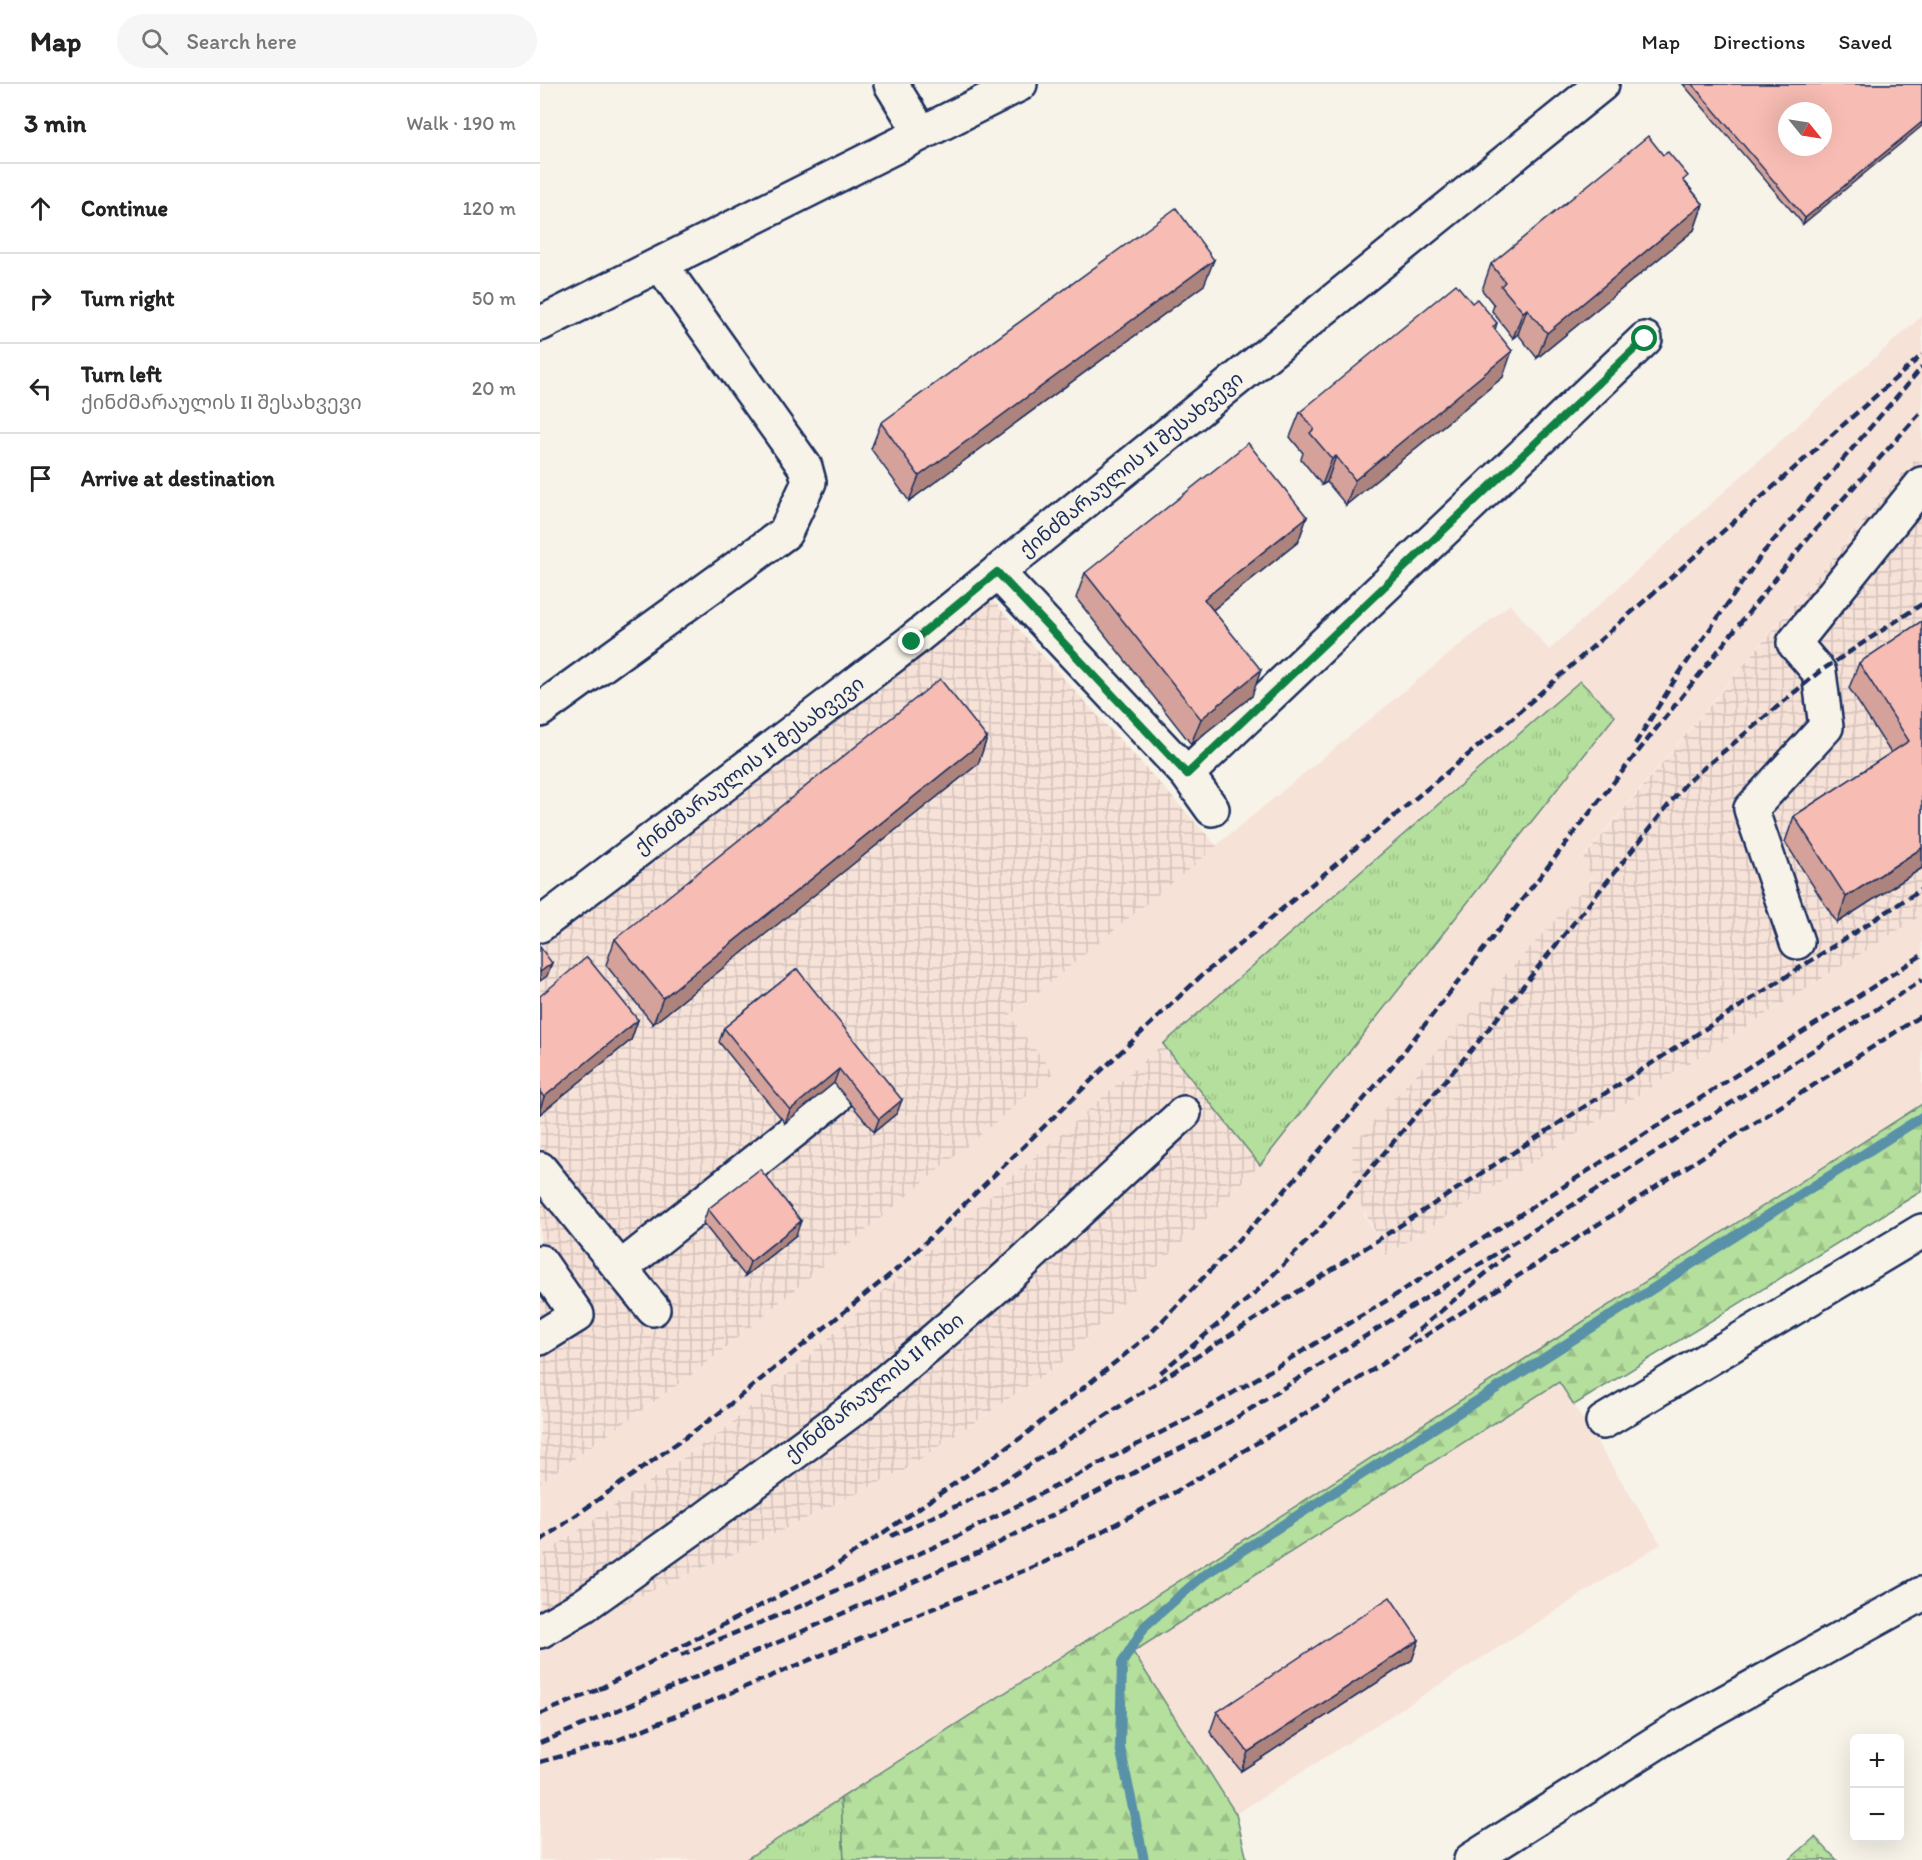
<!DOCTYPE html>
<meta charset="utf-8">
<style>
body{margin:0;font-family:Itim,"Noto Sans Georgian",sans-serif;background:#f6f6f6;color:#222}
.controls{position:absolute;right:18px;bottom:18px;display:grid;overflow:hidden;border-radius:9px;box-shadow:0 6px 24px #0002}
.controls button{width:54px;height:54px;display:grid;place-items:center;padding:0;border:0;border-bottom:2px solid #e0e0e0;background:#fff;color:#222;font:30px sans-serif}
.compass{position:absolute;left:1238px;top:18px;width:54px;height:54px;border-radius:50%;background:#fff;box-shadow:0 6px 24px #0002;rotate:120deg}
.stop{position:absolute;width:18px;height:18px;margin:-14px;border:4px solid #0b8043;border-radius:50%;background:#fff}
.stop.end{background:#0b8043;border-color:#fff;box-shadow:0 2px 6px #0008}
.list{margin:0;padding:0;list-style:none}
h2{display:flex;justify-content:space-between;align-items:center;height:78px;margin:0;padding:0 24px;font-size:26px}
h2 small{font-size:20px;font-weight:400;color:#767676}
.list li{display:grid;grid-template-columns:39px 1fr auto;gap:18px;align-items:center;box-sizing:border-box;height:90px;padding:0 24px;border-top:2px solid #e0e0e0}
.list b{display:block;font-size:22px;white-space:nowrap}
.list p{margin:0;font-size:20px;white-space:nowrap;color:#767676}
.list em{font-size:20px;font-style:normal;color:#767676}
.icon{flex:none;width:33px;height:33px;fill:none;stroke:currentColor;stroke-width:2;stroke-linecap:round;stroke-linejoin:round}
.map{position:relative;flex:none;width:1382px;height:1776px;overflow:hidden}
header{display:flex;align-items:center;gap:36px;box-sizing:border-box;height:84px;padding:0 30px;background:#fff;border-bottom:2px solid #e0e0e0}
header strong{font-size:28px}
nav{display:flex;gap:33px;margin-inline-start:auto;font-size:21px}
.search{width:420px;height:54px;background:#f6f6f6;display:flex;align-items:center;gap:15px;box-sizing:border-box;padding:0 21px;border-radius:33px;color:#767676;font-size:22px}
main{display:flex}
aside{flex:1;background:#fff}
.map>svg:first-child{display:block}
.built{fill:#f7e2d8}
.industrial{fill:url(#industrial-grid)}
.grass{fill:url(#grass-tufts);stroke:#68877d;stroke-width:1.5}
.forest{fill:url(#forest-firs);stroke:#68877d;stroke-width:1.5}
.garden{fill:url(#garden-dots);stroke:#68877d;stroke-width:1.5}
.lines{fill:none;stroke-linecap:round;stroke-linejoin:round}
.stream{stroke:#5891a8;stroke-width:10}
.minor-casing{stroke:#1b2f5e;stroke-width:38}
.minor{stroke:#f7f3e8;stroke-width:33}
.rail{stroke:#1b2f5e;stroke-width:4.5;stroke-dasharray:9 4.5;stroke-linecap:butt}
.wall{fill:#d4a29a;stroke:#1b2f5e;stroke-width:1.5}
.shaded-wall{fill:#ad847d;stroke:#1b2f5e;stroke-width:1.5}
.building{fill:#f7bcb3;stroke:#1b2f5e;stroke-width:1.5;fill-rule:evenodd}
.route{stroke:#0b8043;stroke-width:8}
.labels{text-anchor:middle;stroke-width:4.5;stroke-linejoin:round;paint-order:stroke}
.street-label{font-size:20px;fill:#1b2f5e;stroke:#f7f3e8}
</style>
<header>
<strong>Map</strong>
<div class="search"><svg class="icon" aria-label="search" viewBox="0 0 24 24"><circle cx="10" cy="10" r="6"/><path d="M15 15l6 6"/></svg>Search here</div>
<nav><a>Map</a><a>Directions</a><a>Saved</a></nav>
</header>
<main>
<aside>
<h2>3 min<small>Walk · 190 m</small></h2>
<ul class="list">
<li><svg class="icon" aria-label="ahead" viewBox="0 0 24 24"><path d="M12 20V5M6 11l6-6 6 6"/></svg><div><b>Continue</b></div><em>120 m</em></li>
<li><svg class="icon" aria-label="right" viewBox="0 0 24 24"><path d="M7 20v-9h11M14 6l5 5-5 5"/></svg><div><b>Turn right</b></div><em>50 m</em></li>
<li><svg class="icon" aria-label="left" viewBox="0 0 24 24"><path d="M17 20v-9H6M10 6l-5 5 5 5"/></svg><div><b>Turn left</b><p>ქინძმარაულის II შესახვევი</p></div><em>20 m</em></li>
<li><svg class="icon" aria-label="arrive" viewBox="0 0 24 24"><path d="M6 21V4h12l-3 4 3 4H6"/></svg><div><b>Arrive at destination</b></div></li>
</ul>
</aside>
<div class="map">
<svg width="1382" height="1776" viewBox="0 0 1382 1776">
<defs>
<pattern id="industrial-grid" width="8" height="8" patternUnits="userSpaceOnUse" patternTransform="scale(1.5)"><rect width="8" height="8" fill="#f7e2d8"/><path d="M0 4h8M4 0v8" fill="none" stroke="#d3c2bc"/></pattern>
<pattern id="grass-tufts" width="24" height="20" patternUnits="userSpaceOnUse" patternTransform="scale(1.5)"><rect width="24" height="20" fill="#b5df9c"/><path d="M3 7l-1-3M5 7V3M7 7l1-3M15 17l-1-3M17 17v-4M19 17l1-3" fill="none" stroke="#9bc089"/></pattern>
<pattern id="forest-firs" width="22" height="20" patternUnits="userSpaceOnUse" patternTransform="scale(1.5)"><rect width="22" height="20" fill="#b5df9c"/><path d="M5 1l3.5 6h-7zM16 11l3.5 6h-7z" fill="#9bc089"/></pattern>
<pattern id="garden-dots" width="8" height="8" patternUnits="userSpaceOnUse" patternTransform="scale(1.5)"><rect width="8" height="8" fill="#b5df9c"/><path d="M2 2h.1M6 6h.1" fill="none" stroke="#9bc089" stroke-width="1.8" stroke-linecap="round"/></pattern>
</defs>
<rect width="100%" height="100%" fill="#f7f3e8"/>
<filter id="ink" filterUnits="userSpaceOnUse"><feTurbulence type="fractalNoise" baseFrequency=".0167" numOctaves="2"/><feDisplacementMap in="SourceGraphic" scale="12" xChannelSelector="R" yChannelSelector="G"/><feConvolveMatrix kernelMatrix="1 2 1 2 8 2 1 2 1" color-interpolation-filters="sRGB"/></filter>
<g filter="url(#ink)">
<path class="built" d="M1382,232v134l-341,410 13,16 -230,338 22,41 536,-340v189l-1177,756h-205v-219l183,-82 182,-89 157,-108 198,-197 355,-449 -35,-35 -417,363 -438,385 -185,128v-74l161,-115 352,-295 -44,-57 501,-412 39,46 258,-233z
M1019,1298l102,162 -425,270 -103,-162z"/>
<path class="industrial" d="M1382,366v465l-536,340 -32,-64 -2,-46 242,-268 -13,-16z
M453,517l224,245 -208,170 45,57 -353,295 -161,115v-542z
M623,960l97,121 -198,197 -157,108 -182,89 -183,82v-84l185,-128z"/>
<path class="grass" d="M1040,597l35,35 -355,449 -97,-121z
M301,1714l3,62h-99z"/>
<path class="forest" d="M1382,1020v87l-348,214 -15,-23 -426,270 103,162 11,46h-403l-3,-62z"/>
<path class="garden" d="M1275,1753l22,23h-48z"/>
<g class="lines">
<path class="stream" d="M604,1776l-24,-113 2,-84 23,-37 59,-51 718,-458"/>
<defs>
<path id="minor" d="M351,0l30,49
M0,240l480,-240
M457,488l190,202 25,35
M0,626l245,-177 24,-51 -4,-15 -144,-202
M647,690l458,-435
M0,841l372,-284 690,-557
M1257,858l-46,-133 75,-82 -7,-55 -25,-29 128,-159
M0,1085l113,140
M0,1178l37,53 -37,23
M81,1184l214,-170
M1063,1338l319,-191
M0,1547l43,-25 118,-84 159,-118 144,-124 180,-167
M931,1776l213,-135 238,-131"/>
</defs>
<use href="#minor" class="minor-casing"/>
<use href="#minor" class="minor"/>
<path class="rail" d="M1095,660l41,-66 86,-124 160,-187
M868,1255l103,-87
M620,1289l95,-80 68,-68 155,-183 209,-260 132,-110 103,-68
M351,1452l96,-44 935,-603
M0,1457l178,-127 185,-150 202,-197 95,-90 310,-257 412,-365
M141,1571l125,-51 146,-65 249,-127 190,-114 531,-343
M59,1605l230,-119 193,-133 126,-101 127,-134 120,-139 207,-266 205,-258 115,-128
M0,1630l67,-28
M0,1659l241,-102 210,-94 229,-119 328,-207 374,-241
M0,1678l73,-20 434,-181 130,-70 118,-71 627,-405"/>
</g>
<path class="wall" d="M1143,0h239l-119,140z
M1146,99l17,21 -9,26 -157,128 -19,-24 -5,4 -21,-27 2,-6 -12,-15 9,-26z
M664,201l-295,216 -38,-52 10,-26z
M932,219l25,20 -2,7 8,47 -157,128 -19,-23 -5,3 -21,-26 2,-6 -13,-16 10,-25z
M767,433l-9,25 -85,68 39,86 -61,48 -115,-146 9,-25z
M1382,537v247l-85,55 -52,-81 9,-26 97,-63 -42,-65 10,-25z
M447,654l-9,26 -325,260 -47,-59 9,-26z
M257,885l100,144 -23,19 -40,-49 -49,40 -66,-81 5,-14z
M0,912l98,24 -7,20 -91,74z
M168,1125l88,26 -51,41 -42,-53z
M879,1556l-7,20 -171,111 -31,-39 7,-20z"/>
<path class="shaded-wall" d="M1382,38v4l-119,98 2,-6z
M1163,120l-9,26 -157,128 10,-25z
M674,176l-10,25 -295,216 10,-25z
M987,225l-9,25 -5,4 10,-26z
M972,267l-9,26 -157,128 9,-25z
M796,372l-9,26 -5,3 10,-26z
M767,433l-9,25 -103,82 9,-25z
M721,586l-9,26 -61,48 10,-25z
M447,654l-9,26 -325,260 10,-26z
M1382,764v20l-85,55 9,-26z
M12,879l-5,13 -7,5v-9z
M98,936l-7,20 -91,74v-5l4,-12z
M299,985l-5,14 -49,40 5,-13z
M362,1016l-5,13 -23,19 5,-13z
M261,1137l-5,14 -51,41 5,-14z
M879,1556l-7,20 -171,111 7,-19z"/>
<path class="building" d="M1152,0h230v38l-117,96zM1247,27h36v36h-36z
M1108,52l15,19 5,-3 20,24 -5,4 20,24 -156,129 -20,-24 -4,3 -22,-26 4,-4 -14,-18z
M636,124l38,52 -295,216 -38,-53z
M916,200l16,19 5,-4 20,24 -4,4 19,24 -157,129 -19,-24 -4,3 -22,-26 4,-4 -14,-17z
M708,359l59,74 -103,82 57,71 -60,49 -116,-146z
M1382,537v227l-76,49 -52,-81 115,-75 -50,-78z
M400,595l47,59 -324,260 -48,-59z
M0,863l12,16 -12,9z
M47,873l51,63 -94,77 -4,-5v-96z
M257,885l105,131 -23,19 -40,-50 -49,41 -66,-82z
M220,1085l41,52 -51,41 -42,-53z
M850,1513l29,43 -171,112 -31,-40z"/>
</g>
<g class="lines" filter="url(#ink)">
<path class="route" d="M372,558l85,-70 190,202 458,-435"/>
</g>
<g class="labels">
<g class="street-label">
<text transform="translate(591 380) rotate(-39)" y="7">ქინძმარაულის II შესახვევი</text>
<text transform="translate(209 681) rotate(-37)" y="7">ქინძმარაულის II შესახვევი</text>
<text transform="translate(334 1303) rotate(-39)" y="7">ქინძმარაულის II ჩიხი</text>
</g>
</g>
</svg>
<div class="controls">
<button>+</button>
<button>−</button>
</div>
<svg class="compass" viewBox="-18 -18 36 36"><path d="M0-13l5 13h-10z" fill="#e53935"/><path d="M0 13l5-13h-10z" fill="#767676"/></svg>
<div class="stop" style="left:1105px;top:255px"></div>
<div class="stop end" style="left:372px;top:558px"></div>
</div>
</main>
